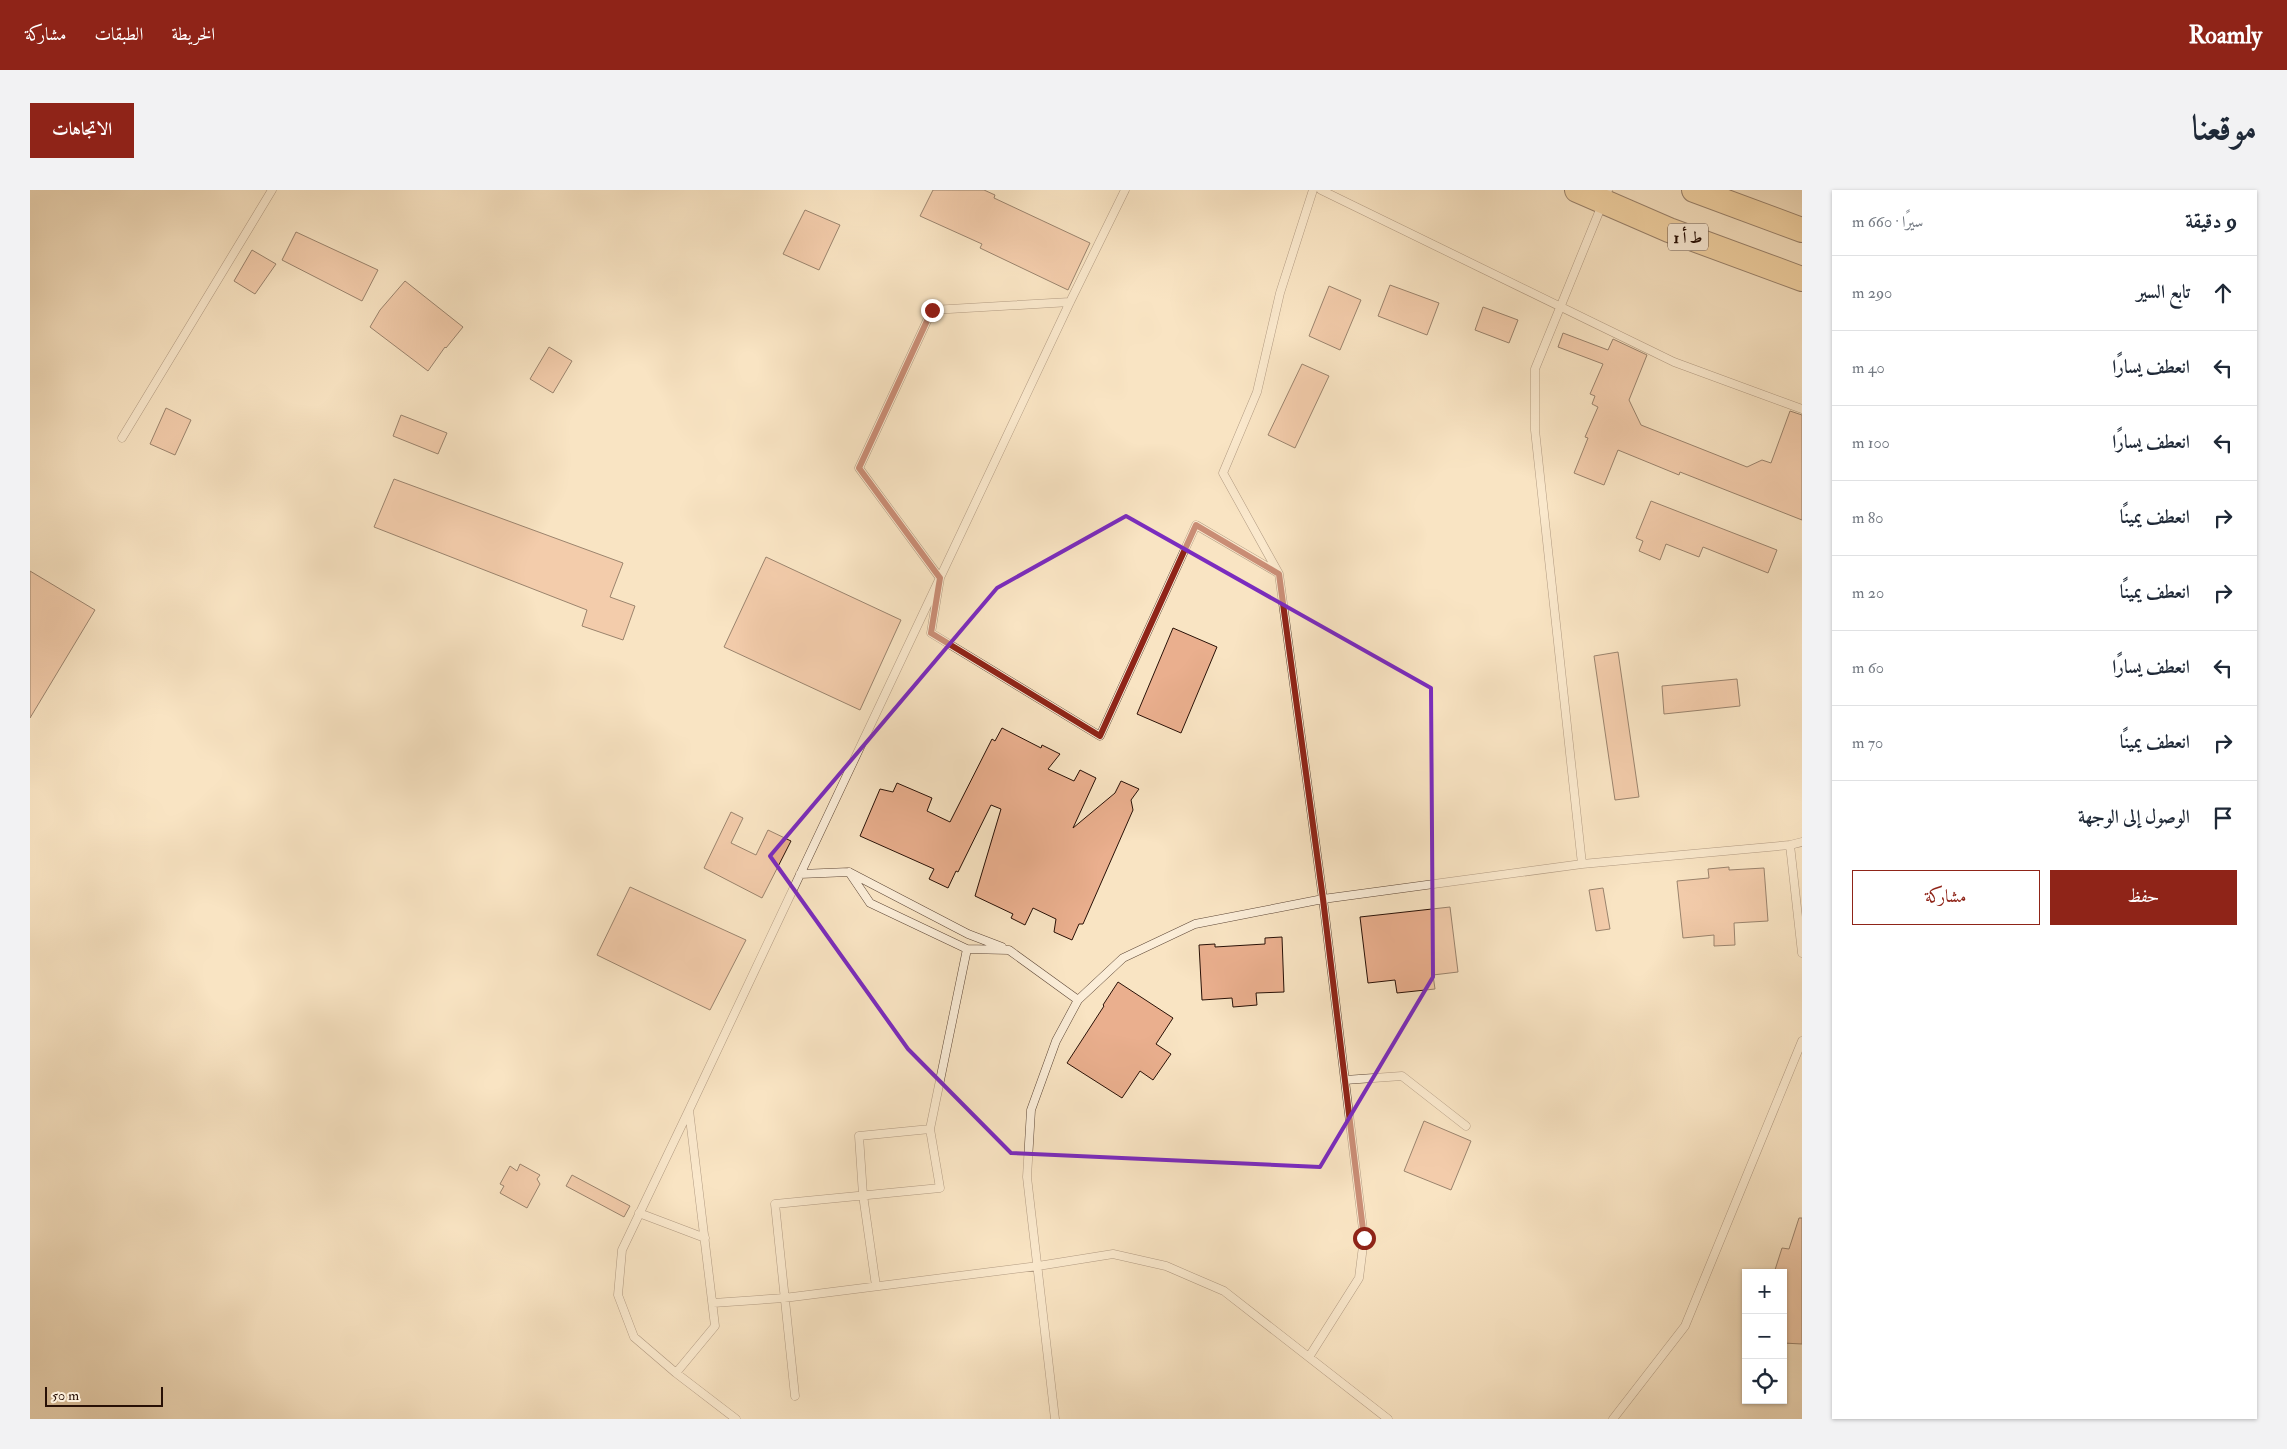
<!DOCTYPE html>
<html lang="ar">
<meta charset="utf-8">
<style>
body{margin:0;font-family:"IM FELL Double Pica",Amiri,serif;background:#f2f2f3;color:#1f2937;direction:rtl}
.controls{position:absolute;right:15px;bottom:15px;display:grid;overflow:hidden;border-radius:0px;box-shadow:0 1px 4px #0004}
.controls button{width:45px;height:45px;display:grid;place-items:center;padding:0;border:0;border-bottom:1px solid #e0e1e3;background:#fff;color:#1f2937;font:25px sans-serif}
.scale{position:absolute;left:15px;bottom:12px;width:118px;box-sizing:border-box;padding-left:5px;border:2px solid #281006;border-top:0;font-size:14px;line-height:18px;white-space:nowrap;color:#281006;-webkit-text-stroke:4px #fbedd8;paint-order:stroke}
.stop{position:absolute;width:15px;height:15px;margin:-11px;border:4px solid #8f2418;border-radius:50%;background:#fff}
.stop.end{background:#8f2418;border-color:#fff;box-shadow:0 1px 5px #0008}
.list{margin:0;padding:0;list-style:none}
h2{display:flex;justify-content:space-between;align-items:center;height:65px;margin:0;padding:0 20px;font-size:21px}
h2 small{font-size:16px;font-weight:400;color:#747a83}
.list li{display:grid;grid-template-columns:32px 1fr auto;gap:15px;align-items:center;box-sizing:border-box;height:75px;padding:0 20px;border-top:1px solid #e0e1e3}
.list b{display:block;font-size:19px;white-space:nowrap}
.list em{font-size:16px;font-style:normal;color:#747a83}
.actions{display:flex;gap:10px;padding:15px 20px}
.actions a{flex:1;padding:11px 0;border:1px solid #8f2418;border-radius:0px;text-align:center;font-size:18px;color:#8f2418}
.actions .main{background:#8f2418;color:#fff}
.icon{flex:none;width:28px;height:28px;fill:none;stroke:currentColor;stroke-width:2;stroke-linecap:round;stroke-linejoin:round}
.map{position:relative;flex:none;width:1772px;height:1229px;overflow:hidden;direction:ltr;border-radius:0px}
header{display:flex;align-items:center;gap:30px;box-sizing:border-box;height:70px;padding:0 25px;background:#8f2418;color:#fff}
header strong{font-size:24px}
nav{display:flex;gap:28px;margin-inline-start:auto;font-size:18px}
.intro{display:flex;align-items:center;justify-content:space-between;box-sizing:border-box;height:120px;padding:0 30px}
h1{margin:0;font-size:35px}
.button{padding:12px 22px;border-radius:0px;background:#8f2418;color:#fff;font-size:18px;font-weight:700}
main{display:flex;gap:30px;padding:0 30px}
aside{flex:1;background:#fff;border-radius:0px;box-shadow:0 1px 4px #0004}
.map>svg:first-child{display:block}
.building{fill:#eaaf8e;stroke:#281006}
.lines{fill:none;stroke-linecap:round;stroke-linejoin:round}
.service-casing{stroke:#5c4535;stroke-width:9}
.trunk-casing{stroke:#281006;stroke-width:26}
.service{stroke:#fbedd8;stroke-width:8}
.trunk{stroke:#ecc282;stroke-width:24}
.route{stroke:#8f2418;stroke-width:6}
.marked{fill:none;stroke:#7b2cbf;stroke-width:4;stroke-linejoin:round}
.labels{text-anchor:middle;stroke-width:5;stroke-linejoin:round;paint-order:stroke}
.shield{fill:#fbedd8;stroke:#675245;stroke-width:1}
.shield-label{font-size:16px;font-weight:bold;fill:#281006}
</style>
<header>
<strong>Roamly</strong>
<nav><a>الخريطة</a><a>الطبقات</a><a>مشاركة</a></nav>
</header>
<div class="intro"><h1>موقعنا</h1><a class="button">الاتجاهات</a></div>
<main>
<aside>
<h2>9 دقيقة<small>سيرًا · 660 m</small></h2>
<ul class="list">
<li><svg class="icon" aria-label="ahead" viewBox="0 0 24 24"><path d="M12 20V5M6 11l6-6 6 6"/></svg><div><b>تابع السير</b></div><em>290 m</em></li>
<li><svg class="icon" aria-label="left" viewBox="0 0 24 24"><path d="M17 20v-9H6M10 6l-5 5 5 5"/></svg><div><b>انعطف يسارًا</b></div><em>40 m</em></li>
<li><svg class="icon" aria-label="left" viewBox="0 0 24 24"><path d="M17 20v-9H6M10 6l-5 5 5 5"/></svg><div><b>انعطف يسارًا</b></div><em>100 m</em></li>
<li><svg class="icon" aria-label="right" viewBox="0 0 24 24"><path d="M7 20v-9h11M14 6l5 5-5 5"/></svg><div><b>انعطف يمينًا</b></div><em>80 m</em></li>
<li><svg class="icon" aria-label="right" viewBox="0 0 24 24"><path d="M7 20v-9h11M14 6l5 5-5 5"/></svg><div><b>انعطف يمينًا</b></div><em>20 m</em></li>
<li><svg class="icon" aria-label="left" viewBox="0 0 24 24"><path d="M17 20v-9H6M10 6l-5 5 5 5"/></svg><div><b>انعطف يسارًا</b></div><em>60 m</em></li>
<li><svg class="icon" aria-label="right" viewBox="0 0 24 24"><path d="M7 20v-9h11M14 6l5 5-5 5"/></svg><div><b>انعطف يمينًا</b></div><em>70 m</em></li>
<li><svg class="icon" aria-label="arrive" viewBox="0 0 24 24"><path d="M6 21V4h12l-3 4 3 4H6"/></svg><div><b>الوصول إلى الوجهة</b></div></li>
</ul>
<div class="actions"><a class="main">حفظ</a><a>مشاركة</a></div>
</aside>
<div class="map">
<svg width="1772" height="1229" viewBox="0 0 1772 1229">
<rect width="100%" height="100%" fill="#f9e4c3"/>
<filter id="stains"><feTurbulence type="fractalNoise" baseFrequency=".004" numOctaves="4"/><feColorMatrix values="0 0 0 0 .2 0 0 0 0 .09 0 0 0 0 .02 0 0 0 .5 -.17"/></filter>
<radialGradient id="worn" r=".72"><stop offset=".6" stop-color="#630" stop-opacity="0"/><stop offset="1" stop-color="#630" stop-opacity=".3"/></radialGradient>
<path class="building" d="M903,0h51l11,5 -1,3 96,45 -22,47 -88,-42 2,-4 -62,-28z
M775,20l35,15 -21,45 -36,-16z
M266,42l82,38 -16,31 -80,-41z
M222,60l24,14 -21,30 -21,-13z
M375,91l58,46 -17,21 -1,-1 -17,24 -58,-44 10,-17z
M1360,95l49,18 -12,32 -49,-19z
M1299,96l32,14 -21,50 -31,-14z
M1453,117l35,13 -9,23 -34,-13z
M1533,143l45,17 5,-11 34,16 -18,45 12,25 106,42 15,-7 9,3 19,-52 12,4v105l-122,-48 -1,3 -61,-25 -14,35 -30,-12 14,-35 -3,-1 13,-30 -6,-3 3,-8 -5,-2 13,-30 -45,-17z
M519,157l23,14 -19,32 -23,-14z
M1272,174l27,12 -34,72 -27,-13z
M136,218l25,12 -16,35 -25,-11z
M371,225l46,18 -9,21 -45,-18z
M364,289l229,84 -13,34 25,9 -12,34 -41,-14 5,-16 -213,-83z
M1621,311l126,49 -9,23 -65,-26 -4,10 -33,-13 -6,16 -21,-9 4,-10 -7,-3z
M736,367l135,63 -41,90 -136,-63z
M0,381l65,39 -65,108z
M1143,438l44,19 -36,86 -44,-19z
M1588,462l21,145 -24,3 -21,-144z
M1707,489l3,27 -76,8 -2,-28z
M972,538l39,20 1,-3 18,9 -12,15 26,12 6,-11 16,8 -23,50 42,-35 6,-12 18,8 -8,11 2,10 -50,114h-4l-7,16 -18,-8 2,-13 -23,-11 -8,17 -14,-7 2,-4 -38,-18 26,-87 -10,-4 -33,67 -2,-1 -8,17 -19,-9 5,-10 -74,-33 20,-47 13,3 4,-9 35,15 -5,13 23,11 42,-83 3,2z
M701,622l12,6 -12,25 25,12 12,-25 23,11 -29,57 -58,-30z
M1699,677v3l35,-2 4,53 -34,2 1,22 -21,1v-11l-31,3 -6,-57 32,-3 -1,-9z
M600,697l116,53 -36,70 -113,-55z
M1573,698l7,41 -14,2 -7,-41z
M1420,717l8,65 -25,3 2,14 -38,4 -2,-13 -27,3 -8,-66z
M1252,747l2,55 -28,1 1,12 -24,2 -1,-9 -30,2 -3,-55 16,-1v3l50,-3v-6z
M1088,792l55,36 -17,26 15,10 -18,26 -13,-9 -18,27 -55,-35 37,-57 -1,-1z
M1394,931l47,20 -20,49 -47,-19z
M490,974l20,11 -3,4 3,5 -13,24 -27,-15 4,-7 -4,-2 10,-18 7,5z
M542,985l58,31 -6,11 -58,-31z
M1769,1028h3v126l-19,-1v-70h-9l8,-25 7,1z"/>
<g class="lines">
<defs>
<path id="service" d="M1291,0l353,172 128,47
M1040,112l-138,8 -73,158 81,110 -9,55 169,103 96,-211 82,48
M92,248l150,-248
M1772,652l-12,3 12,108
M1552,674l-47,-434v-61l73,-179
M819,682l21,31 97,46 42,1 69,50
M770,684l49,-2 119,62 34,13
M1315,890l57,-4 64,50
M659,920l-67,140 -4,45 16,42 42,36 60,46
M609,1023l66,25
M846,1096l-13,-91 -4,-59 71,-7
M683,1113l71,-5 254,-32 75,-12 53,12 58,25 164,128
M1279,1167l50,-79 5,-40 -41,-339 -44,-325 -56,-101 34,-81 23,-99 33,-103
M646,1183l39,-47 -26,-216 381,-808 55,-112
M765,1206l-20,-192 165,-16 -10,-59 37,-180
M1025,1229l-28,-242 4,-67 25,-69 22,-41 45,-42 72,-34 128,-25 259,-35 208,-19
M1583,1229l72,-93 117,-285"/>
<path id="trunk" d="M1547,0l92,40 133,49
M1664,0l108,40"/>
</defs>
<use href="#service" class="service-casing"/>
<use href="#trunk" class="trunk-casing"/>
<use href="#service" class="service"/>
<use href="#trunk" class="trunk"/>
</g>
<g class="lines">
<path class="route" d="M902,120l-73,158 81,110 -9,55 169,103 96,-211 83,49 44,325 41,339"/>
</g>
<path d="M0 0H1772V1229H0ZM1096,326l305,172 2,289 -113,190 -309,-14 -103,-104 -138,-193 227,-268z" fill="#f9e4c3" fill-opacity=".55" fill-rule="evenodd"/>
<path class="marked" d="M1096,326l305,172 2,289 -113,190 -309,-14 -103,-104 -138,-193 227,-268z"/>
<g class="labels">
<rect class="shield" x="1638" y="33.5" width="40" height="27" rx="4"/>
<g class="shield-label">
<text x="1658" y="53">ط أ 1</text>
</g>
</g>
<rect width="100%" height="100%" filter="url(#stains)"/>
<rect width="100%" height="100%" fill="url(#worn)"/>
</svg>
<div class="controls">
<button>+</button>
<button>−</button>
<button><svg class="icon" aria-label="locate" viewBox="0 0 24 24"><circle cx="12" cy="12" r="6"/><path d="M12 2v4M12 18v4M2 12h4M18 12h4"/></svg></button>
</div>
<div class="scale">50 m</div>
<div class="stop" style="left:1334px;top:1048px"></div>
<div class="stop end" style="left:902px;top:120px"></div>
</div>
</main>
